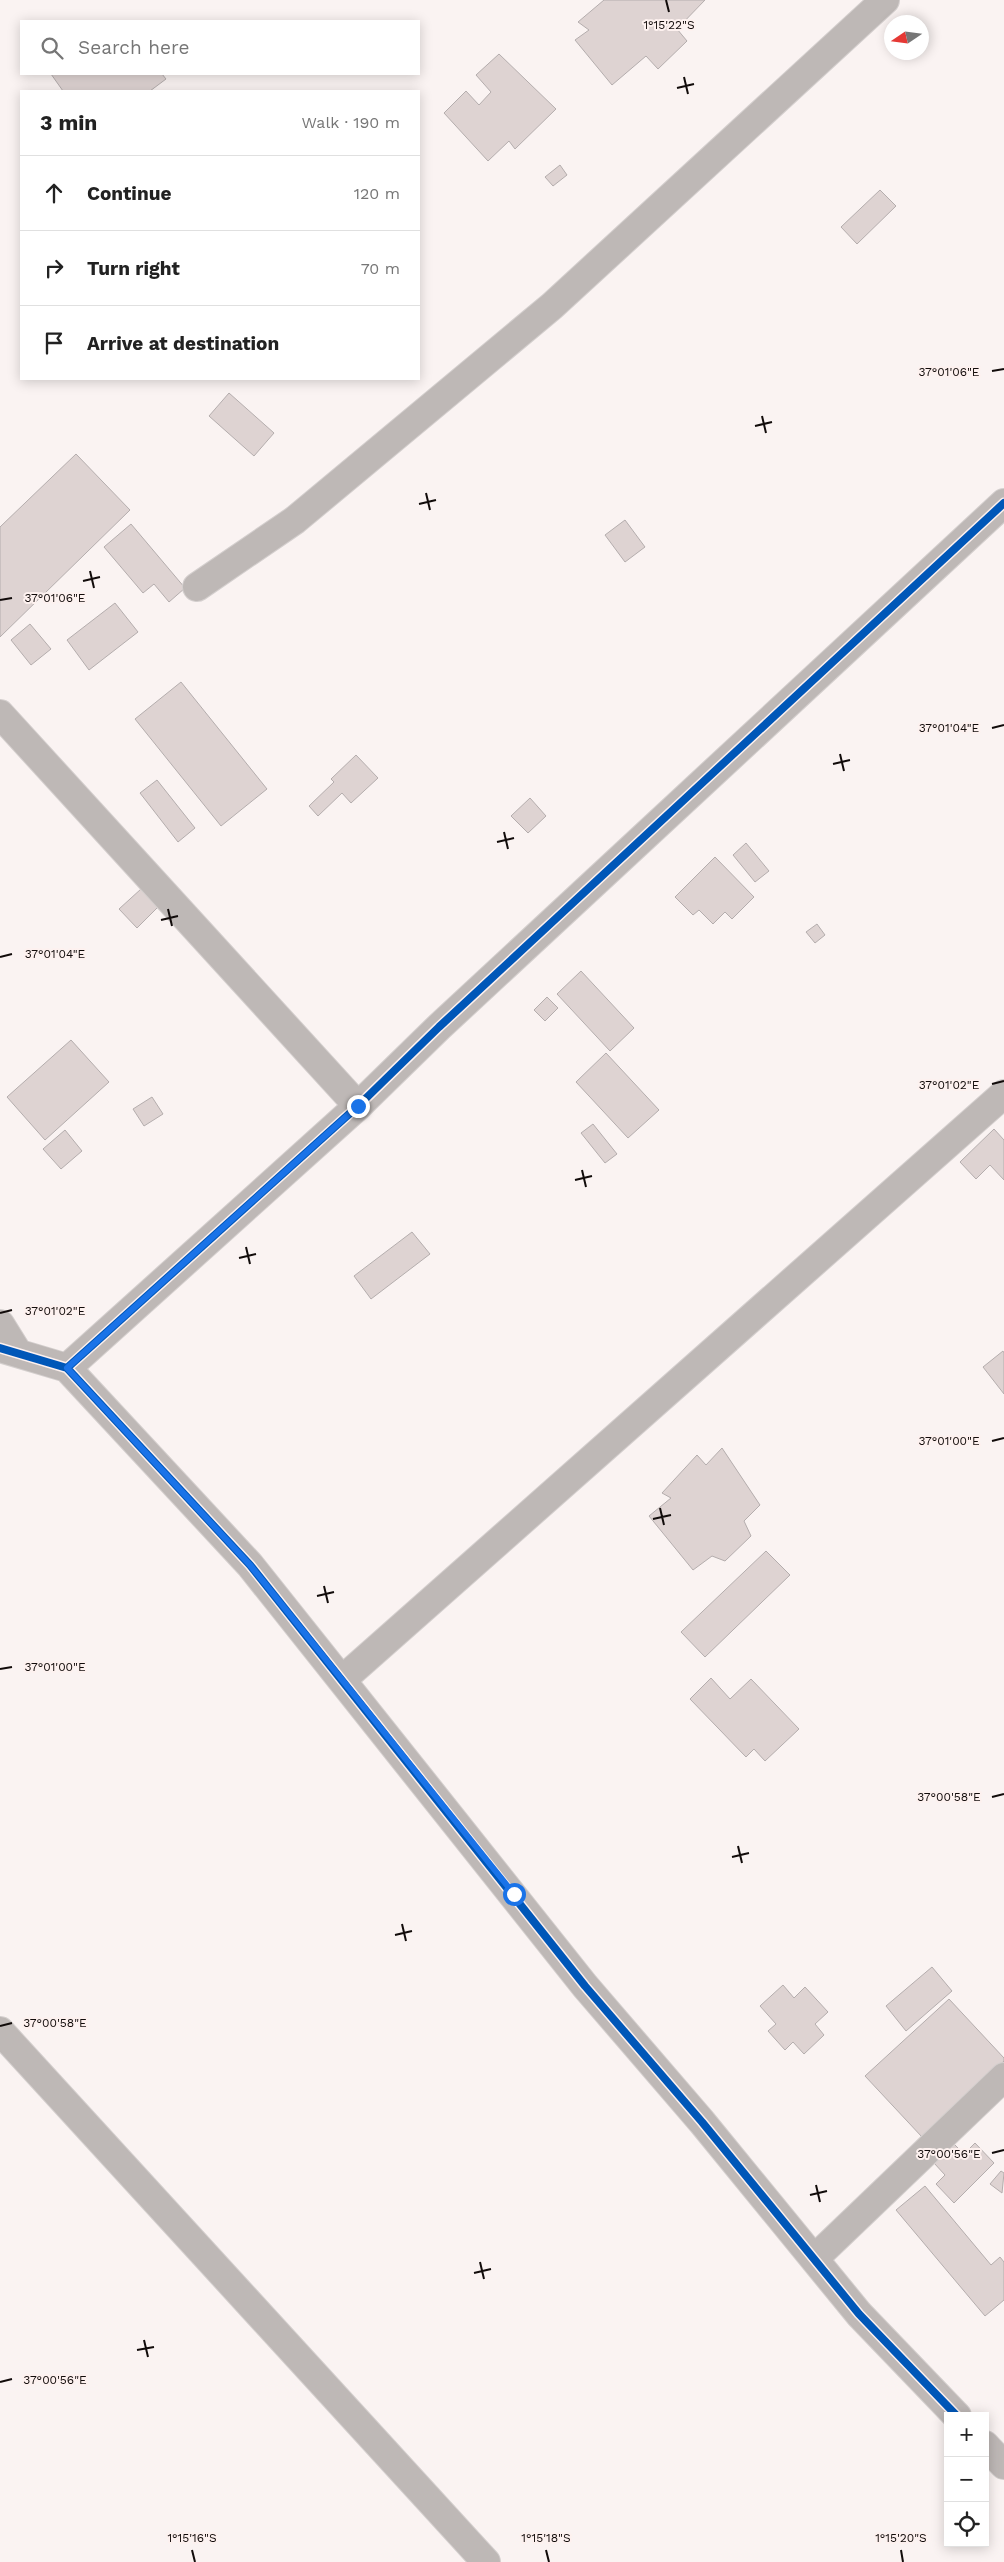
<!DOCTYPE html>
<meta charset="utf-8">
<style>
body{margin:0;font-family:"Work Sans",sans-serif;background:#f2f2f2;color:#222}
.controls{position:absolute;right:15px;bottom:15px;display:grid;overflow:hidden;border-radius:0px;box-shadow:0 2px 12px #0003}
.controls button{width:45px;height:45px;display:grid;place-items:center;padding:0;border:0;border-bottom:1px solid #e0e0e0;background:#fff;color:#222;font:25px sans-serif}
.compass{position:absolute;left:884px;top:15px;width:45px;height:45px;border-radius:50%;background:#fff;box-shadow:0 2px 12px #0003;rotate:257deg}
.stop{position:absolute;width:15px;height:15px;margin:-11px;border:4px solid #1a73e8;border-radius:50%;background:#fff}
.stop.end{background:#1a73e8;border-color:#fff;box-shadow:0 1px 5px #0008}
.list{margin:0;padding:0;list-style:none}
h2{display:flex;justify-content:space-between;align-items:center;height:65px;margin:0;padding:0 20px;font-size:21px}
h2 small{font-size:16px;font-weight:400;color:#767676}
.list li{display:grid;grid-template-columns:32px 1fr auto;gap:15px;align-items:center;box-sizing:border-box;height:75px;padding:0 20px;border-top:1px solid #e0e0e0}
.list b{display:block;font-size:19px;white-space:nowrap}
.list em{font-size:16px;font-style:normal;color:#767676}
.icon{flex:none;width:28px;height:28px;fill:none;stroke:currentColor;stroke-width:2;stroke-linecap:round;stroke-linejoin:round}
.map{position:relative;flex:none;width:1004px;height:2562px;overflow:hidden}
.search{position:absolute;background:#fff;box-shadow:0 2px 12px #0003;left:20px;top:20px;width:400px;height:55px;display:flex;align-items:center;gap:12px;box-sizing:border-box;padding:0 18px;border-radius:0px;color:#767676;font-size:19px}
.panel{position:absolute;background:#fff;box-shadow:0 2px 12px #0003;left:20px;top:90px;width:400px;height:290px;border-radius:0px}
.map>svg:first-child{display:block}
.building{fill:#ded3d2;stroke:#b4adad}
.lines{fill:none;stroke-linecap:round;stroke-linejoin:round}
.minor-casing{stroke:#d4cfce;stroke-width:30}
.minor{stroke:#beb8b6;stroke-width:28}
.cycleway-casing{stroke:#fdf1ef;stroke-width:11}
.cycleway{stroke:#0057b8;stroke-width:8}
.route{stroke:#1a73e8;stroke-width:6}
.ticks{fill:none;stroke:#110b0a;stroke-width:2}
.ticks-label{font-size:12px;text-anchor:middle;fill:#110b0a;stroke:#fdf1ef;stroke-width:4;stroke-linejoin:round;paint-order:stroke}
</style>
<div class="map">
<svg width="1004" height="2562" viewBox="0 0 1004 2562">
<rect width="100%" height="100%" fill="#faf3f2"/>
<path class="building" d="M604,0h101l-28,29 10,12 -29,28 -12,-13 -34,29 -37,-45 14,-10 -11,-8z
M499,54l57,55 -41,40 -6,-8 -21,20 -44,-48 22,-22 13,14 12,-13 -15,-17z
M51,74h111l4,5 -16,12h-87z
M560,165l7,10 -14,11 -8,-9z
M880,190l16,16 -39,38 -16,-17z
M229,393l45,40 -20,23 -45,-40z
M76,454l54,56 -130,127v-110z
M625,520l20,27 -20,15 -20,-27z
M131,524l54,64 -16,14 -15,-18 -11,9 -39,-46z
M115,603l23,29 -49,38 -22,-30z
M30,624l21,25 -20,16 -20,-25z
M181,682l86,107 -46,37 -86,-107z
M356,755l22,23 -27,25 -9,-10 -24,23 -9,-10 25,-24 -3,-3z
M157,780l38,48 -17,14 -38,-49z
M530,798l16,18 -18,17 -17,-17z
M746,843l23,28 -14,11 -22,-27z
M715,857l39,40 -22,22 -7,-7 -12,12 -14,-14 -6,5 -18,-18z
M141,889l17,18 -21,21 -18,-19z
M817,924l8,11 -10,8 -9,-11z
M581,971l53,57 -24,23 -53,-57z
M547,997l11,11 -13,13 -11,-11z
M71,1040l38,42 -64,58 -38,-43z
M606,1053l53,57 -31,28 -52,-56z
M152,1097l11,17 -19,12 -11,-17z
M593,1124l24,30 -12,9 -24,-30z
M994,1129l10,11v40l-14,-15 -14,14 -16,-17z
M65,1130l17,21 -21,18 -18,-20z
M412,1232l18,22 -59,45 -17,-23z
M1003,1351l1,2v41l-21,-27z
M722,1448l38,57 -16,16 7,15 -26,25 -13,-5 -19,14 -44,-54 22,-18 -9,-5 35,-38 9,10z
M766,1551l24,24 -85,82 -24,-25z
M711,1678l19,21 21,-20 48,50 -34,32 -11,-12 -8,8 -56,-58z
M932,1967l20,24 -46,40 -20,-25z
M783,1985l11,13 11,-11 23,25 -13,12 9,11 -20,19 -11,-12 -8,8 -17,-19 8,-7 -16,-18z
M949,1999l55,59v3l-82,76 -57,-61z
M975,2143l19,20 -40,40 -18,-19 9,-9 -11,-12 20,-19 10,10z
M1001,2171l3,2 -2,20 -12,-9z
M925,2186l66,79 9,-8 4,5v38l-19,16 -89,-106z"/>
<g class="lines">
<defs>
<path id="minor" d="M197,587l98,-67 257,-214 333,-306
M0,714l358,392
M0,1324l18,29
M0,1348l67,20 183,197 335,421 117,136 157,192 98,102
M67,1368l291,-262 81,-79 565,-524
M343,1679l661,-585
M0,2031l486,531
M814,2259l190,-182
M985,2445l19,20"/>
</defs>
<use href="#minor" class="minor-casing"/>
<use href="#minor" class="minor"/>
<defs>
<path id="cycleway" d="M0,1348l67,20 183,197 335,421 117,136 157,192 98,102
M67,1368l291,-262 81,-79 565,-524"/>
</defs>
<use href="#cycleway" class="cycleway-casing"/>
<use href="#cycleway" class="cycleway"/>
</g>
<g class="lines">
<path class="route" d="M358,1106l-291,262 183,197 264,329"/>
</g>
<path class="ticks" d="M666,0l3,12M684,77l4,17M677,88l17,-4M992,371l12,-2M762,416l4,17M755,426l17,-4M426,493l4,17M419,504l17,-4M90,571l4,17M83,581l17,-4M0,600l12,-2M992,728l12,-3M840,754l4,17M833,764l17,-4M504,832l4,17M497,842l17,-4M168,909l4,17M161,920l17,-4M0,957l12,-3M992,1084l12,-3M582,1170l4,17M575,1180l17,-4M246,1247l4,17M239,1258l17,-4M0,1313l12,-3M992,1441l12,-3M660,1508l4,17M653,1519l18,-4M324,1586l4,17M317,1596l17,-4M0,1669l12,-2M992,1797l12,-3M738,1846l4,17M732,1857l17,-4M402,1924l4,17M395,1935l17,-4M0,2026l12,-3M992,2153l12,-3M816,2185l4,17M810,2195l17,-4M480,2262l4,17M474,2273l17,-4M144,2340l4,17M137,2350l17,-3M0,2382l12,-3M192,2550l3,12M546,2550l3,12M901,2550l2,12"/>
<g class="ticks-label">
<text x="669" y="29">1°15'22"S</text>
<text x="949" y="376">37°01'06"E</text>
<text x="55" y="602">37°01'06"E</text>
<text x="949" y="732">37°01'04"E</text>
<text x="55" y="958">37°01'04"E</text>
<text x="949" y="1089">37°01'02"E</text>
<text x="55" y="1315">37°01'02"E</text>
<text x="949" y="1445">37°01'00"E</text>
<text x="55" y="1671">37°01'00"E</text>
<text x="949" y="1801">37°00'58"E</text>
<text x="55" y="2027">37°00'58"E</text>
<text x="949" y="2158">37°00'56"E</text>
<text x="55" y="2384">37°00'56"E</text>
<text x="192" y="2542">1°15'16"S</text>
<text x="546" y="2542">1°15'18"S</text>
<text x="901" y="2542">1°15'20"S</text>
</g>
</svg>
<div class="controls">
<button>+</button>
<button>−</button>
<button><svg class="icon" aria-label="locate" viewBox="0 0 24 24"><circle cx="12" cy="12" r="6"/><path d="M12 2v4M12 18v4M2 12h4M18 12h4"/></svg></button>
</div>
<svg class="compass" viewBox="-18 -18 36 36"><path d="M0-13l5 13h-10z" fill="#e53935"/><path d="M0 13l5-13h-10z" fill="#767676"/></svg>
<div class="stop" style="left:514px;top:1894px"></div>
<div class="stop end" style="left:358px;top:1106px"></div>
<div class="search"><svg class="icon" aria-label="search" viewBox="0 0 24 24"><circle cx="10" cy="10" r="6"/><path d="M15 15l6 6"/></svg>Search here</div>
<section class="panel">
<h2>3 min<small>Walk · 190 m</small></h2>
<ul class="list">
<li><svg class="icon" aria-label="ahead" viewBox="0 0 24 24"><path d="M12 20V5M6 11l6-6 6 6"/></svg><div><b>Continue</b></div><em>120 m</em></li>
<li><svg class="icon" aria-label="right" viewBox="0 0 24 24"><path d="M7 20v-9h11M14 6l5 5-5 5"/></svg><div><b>Turn right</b></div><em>70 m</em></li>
<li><svg class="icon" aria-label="arrive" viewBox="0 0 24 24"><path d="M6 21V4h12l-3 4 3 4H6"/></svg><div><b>Arrive at destination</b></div></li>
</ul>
</section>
</div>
